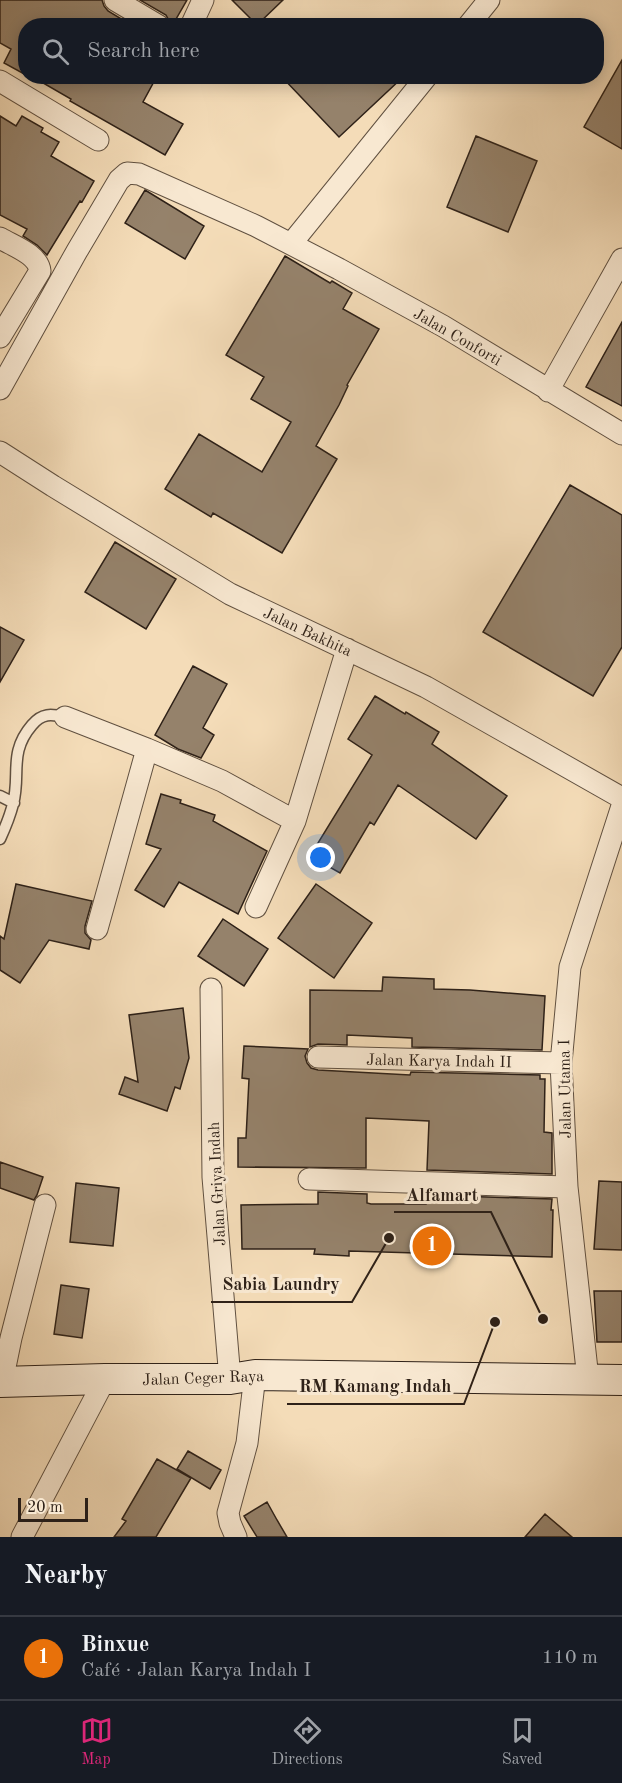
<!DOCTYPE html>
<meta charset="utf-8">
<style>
body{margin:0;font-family:"Old Standard TT",serif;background:#242831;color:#f1f3f6}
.scale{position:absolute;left:18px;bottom:15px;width:70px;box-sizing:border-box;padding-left:6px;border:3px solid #2e2118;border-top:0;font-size:16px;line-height:21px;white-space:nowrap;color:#2e2118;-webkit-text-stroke:4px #f8e8d1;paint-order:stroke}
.you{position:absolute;left:321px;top:858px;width:21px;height:21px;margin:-15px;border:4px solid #fff;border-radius:50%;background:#1a73e8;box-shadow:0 0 0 9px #1a73e833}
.badge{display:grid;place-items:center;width:39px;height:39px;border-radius:50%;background:#db2777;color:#fff;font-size:20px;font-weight:700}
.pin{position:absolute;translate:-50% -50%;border:3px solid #fff;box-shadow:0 2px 6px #0006}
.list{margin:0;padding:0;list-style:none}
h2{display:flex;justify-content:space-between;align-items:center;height:78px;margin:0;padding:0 24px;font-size:26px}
h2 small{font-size:20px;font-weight:400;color:#9ea1a6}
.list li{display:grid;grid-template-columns:39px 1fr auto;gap:18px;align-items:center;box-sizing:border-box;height:84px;padding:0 24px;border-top:2px solid #363941}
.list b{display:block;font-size:22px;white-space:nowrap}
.list p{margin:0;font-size:20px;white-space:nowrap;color:#9ea1a6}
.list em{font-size:20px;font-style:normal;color:#9ea1a6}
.icon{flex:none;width:33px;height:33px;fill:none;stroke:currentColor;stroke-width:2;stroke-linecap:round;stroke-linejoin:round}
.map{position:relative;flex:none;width:622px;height:1537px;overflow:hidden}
.search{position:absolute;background:#171b24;box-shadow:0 3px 15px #0003;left:18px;right:18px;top:18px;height:66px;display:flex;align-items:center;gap:15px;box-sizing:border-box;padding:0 21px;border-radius:24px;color:#9ea1a6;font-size:22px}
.sheet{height:162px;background:#171b24}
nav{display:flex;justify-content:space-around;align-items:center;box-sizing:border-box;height:84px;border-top:2px solid #363941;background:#171b24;font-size:16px;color:#9ea1a6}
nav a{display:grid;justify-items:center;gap:3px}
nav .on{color:#db2777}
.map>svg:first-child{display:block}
.building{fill:#95826b;stroke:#2e2118;stroke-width:1.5}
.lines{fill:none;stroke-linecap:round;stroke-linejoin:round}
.lane-casing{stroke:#605040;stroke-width:13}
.street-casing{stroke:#605040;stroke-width:23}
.secondary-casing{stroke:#2e2118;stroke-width:32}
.lane{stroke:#f8e8d1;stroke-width:10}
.street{stroke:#f8e8d1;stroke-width:21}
.secondary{stroke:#f8e8d1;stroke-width:30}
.labels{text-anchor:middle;stroke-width:6;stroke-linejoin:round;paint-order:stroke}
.street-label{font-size:16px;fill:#2e2118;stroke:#f8e8d1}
.leader{fill:none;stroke:#2e2118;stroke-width:2}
.callout-dot{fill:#2e2118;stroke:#f8e8d1;stroke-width:2}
.callout-label{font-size:18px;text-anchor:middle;font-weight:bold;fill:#2e2118;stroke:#f8e8d1;stroke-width:6;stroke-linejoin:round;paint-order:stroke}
</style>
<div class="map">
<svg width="622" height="1537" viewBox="0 0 622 1537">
<rect width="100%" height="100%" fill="#f4dcb8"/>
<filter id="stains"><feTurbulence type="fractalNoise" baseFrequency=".00333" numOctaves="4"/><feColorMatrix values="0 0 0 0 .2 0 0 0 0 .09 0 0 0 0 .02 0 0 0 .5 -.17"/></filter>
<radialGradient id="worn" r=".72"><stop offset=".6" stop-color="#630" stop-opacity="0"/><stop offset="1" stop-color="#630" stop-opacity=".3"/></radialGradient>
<path class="building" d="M0,0h102l2,6 4,5 25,15h-107v49l-22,-12 7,-14 -11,-6z
M140,0h47l-15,26 -6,-11z
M232,0h51l-26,25z
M622,60v89l-38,-22z
M31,76h126l-14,26 40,22 -18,31 -95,-54 1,-2z
M281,76h123l-65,61z
M0,116l16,10 6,-10 21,12 -2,4 18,10 -8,14 43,25 -12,21 -2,-1 -33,54 -10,-10 -14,-9 4,-7 -27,-14z
M476,136l61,25 -29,71 -61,-25z
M145,190l59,36 -19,33 -60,-36z
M285,256l45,27 2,-2 20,12 -9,16 36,20 -32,56 1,1 -9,19 -23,41 21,13 -55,94 -69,-40 -2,4 -46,-28 34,-55 63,38 29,-50 -40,-23 13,-22 -38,-22z
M622,322v84l-36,-19z
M570,485l52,30v132l-29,49 -110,-64z
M115,542l61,37 -30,50 -61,-37z
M0,627l24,13 -24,42z
M193,666l34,18 -24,44 11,7 -13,23 -23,-9 -23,-14z
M375,696l30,18 1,-2 33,20 -7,12 75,52 -31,43 -78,-54 -24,40 -4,-3 -30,51 -30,-17 62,-101 -24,-16z
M161,794l20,6 -1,3 35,12 -2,6 54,30 -29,63 -59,-32 -15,25 -29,-17 26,-41 -15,-5z
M16,884l76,17 -7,25v7l6,7 -2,9 -40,-9 -29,43 -20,-13v-34l4,3z
M316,884l56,39 -38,55 -56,-40z
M223,919l45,30 -24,37 -46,-30z
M383,977l51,2v10l36,1 75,6 -3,54 -130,-3v-9l-65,-3v10l-29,-1 -8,3v-57l72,1z
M183,1008l6,50 -9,31 -5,-2 -8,24 -48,-17 6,-17 13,5 -9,-67z
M244,1046l64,3 -3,7 2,7 4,5 7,2 92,5 1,-3 129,3v4h5l-1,53 8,1v41l-125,-4 2,-49 -63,-3v50l-128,-1v-29h8l3,-59 -7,-1z
M0,1162l43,15 -6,18 -3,5 -34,-12z
M599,1181l23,1v68l-28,-1z
M76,1183l43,5 -6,58 -43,-4z
M318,1192l49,2v9l4,1h55v-9l126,4 -1,11h2l-1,47 -203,-6v5l-35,-2 1,-5h-73l-1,-44 77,-1z
M61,1285l28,4 -7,49 -28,-4z
M594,1291h28v51h-25z
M188,1451l33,19 -11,19 -33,-20z
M157,1459l34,19 -35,59h-42l12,-16 -4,-2z
M267,1502l10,18 10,17h-30l-13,-21z
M545,1514l27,23h-47z"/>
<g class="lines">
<defs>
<path id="lane" d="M0,796l14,7
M0,839c5,-11 10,-23 13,-35 8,-30 -5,-51 19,-79 10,-12 19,-11 33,-8"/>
<path id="street" d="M115,0l44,26
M191,26l12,-26
M468,26l21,-26
M0,81l98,59
M0,238c13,8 38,16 40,33l-40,66
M291,244l136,-168
M0,389l77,-138 42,-71 8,-7 12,1 117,52 83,43 104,57 179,108
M548,391l74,-132
M0,452l53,34 177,108 196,93 196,111
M65,717l82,32 75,32 73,40
M256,907l39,-86 52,-172
M97,929l50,-180
M211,989l2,188 17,202
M318,1057l243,6
M309,1179l258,8
M588,1379l-21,-192 -6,-124 9,-96 52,-161
M2,1382l9,-44 34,-133
M22,1537l83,-158
M236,1537l-6,-14 -2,-10 19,-70 8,-68"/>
<path id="secondary" d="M0,1382l105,-3h125l25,-4 367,5"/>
</defs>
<use href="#lane" class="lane-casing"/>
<use href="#street" class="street-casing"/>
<use href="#secondary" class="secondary-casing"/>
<use href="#lane" class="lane"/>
<use href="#street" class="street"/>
<use href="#secondary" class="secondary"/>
</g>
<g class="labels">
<g class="street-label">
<text transform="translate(458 336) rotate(30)" y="6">Jalan Conforti</text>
<text transform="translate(308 631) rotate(25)" y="6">Jalan Bakhita</text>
<text transform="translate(439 1060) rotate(1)" y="6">Jalan Karya Indah II</text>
<text transform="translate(564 1089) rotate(-91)" y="6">Jalan Utama I</text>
<text transform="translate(216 1184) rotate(-93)" y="6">Jalan Griya Indah</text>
<text transform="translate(203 1377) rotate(-2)" y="6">Jalan Ceger Raya</text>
</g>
</g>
<path class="leader" d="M543 1319L491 1212H394M389 1238L352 1302H211M495 1322L464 1404H287"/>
<g class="callout-dot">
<circle cx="543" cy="1319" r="6"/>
<circle cx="389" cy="1238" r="6"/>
<circle cx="495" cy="1322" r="6"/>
</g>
<g class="callout-label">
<text x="442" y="1201">Alfamart</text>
<text x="281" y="1290">Sabia Laundry</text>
<text x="375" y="1392">RM Kamang Indah</text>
</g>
<rect width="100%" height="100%" filter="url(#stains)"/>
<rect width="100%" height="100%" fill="url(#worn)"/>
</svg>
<div class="scale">20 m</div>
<div class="you"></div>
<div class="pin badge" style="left:432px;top:1246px;background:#e8710a">1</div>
<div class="search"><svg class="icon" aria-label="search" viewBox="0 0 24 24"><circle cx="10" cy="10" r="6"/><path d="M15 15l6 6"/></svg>Search here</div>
</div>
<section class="sheet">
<h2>Nearby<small></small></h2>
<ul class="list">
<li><span class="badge" style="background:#e8710a">1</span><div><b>Binxue</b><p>Café · Jalan Karya Indah I</p></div><em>110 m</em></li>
</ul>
</section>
<nav>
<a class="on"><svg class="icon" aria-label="map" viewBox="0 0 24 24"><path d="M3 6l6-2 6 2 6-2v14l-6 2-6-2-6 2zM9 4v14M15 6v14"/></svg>Map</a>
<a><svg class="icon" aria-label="directions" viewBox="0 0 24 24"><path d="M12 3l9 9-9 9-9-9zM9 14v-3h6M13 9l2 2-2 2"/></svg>Directions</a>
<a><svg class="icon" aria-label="saved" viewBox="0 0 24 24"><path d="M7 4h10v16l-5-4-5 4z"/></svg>Saved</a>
</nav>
